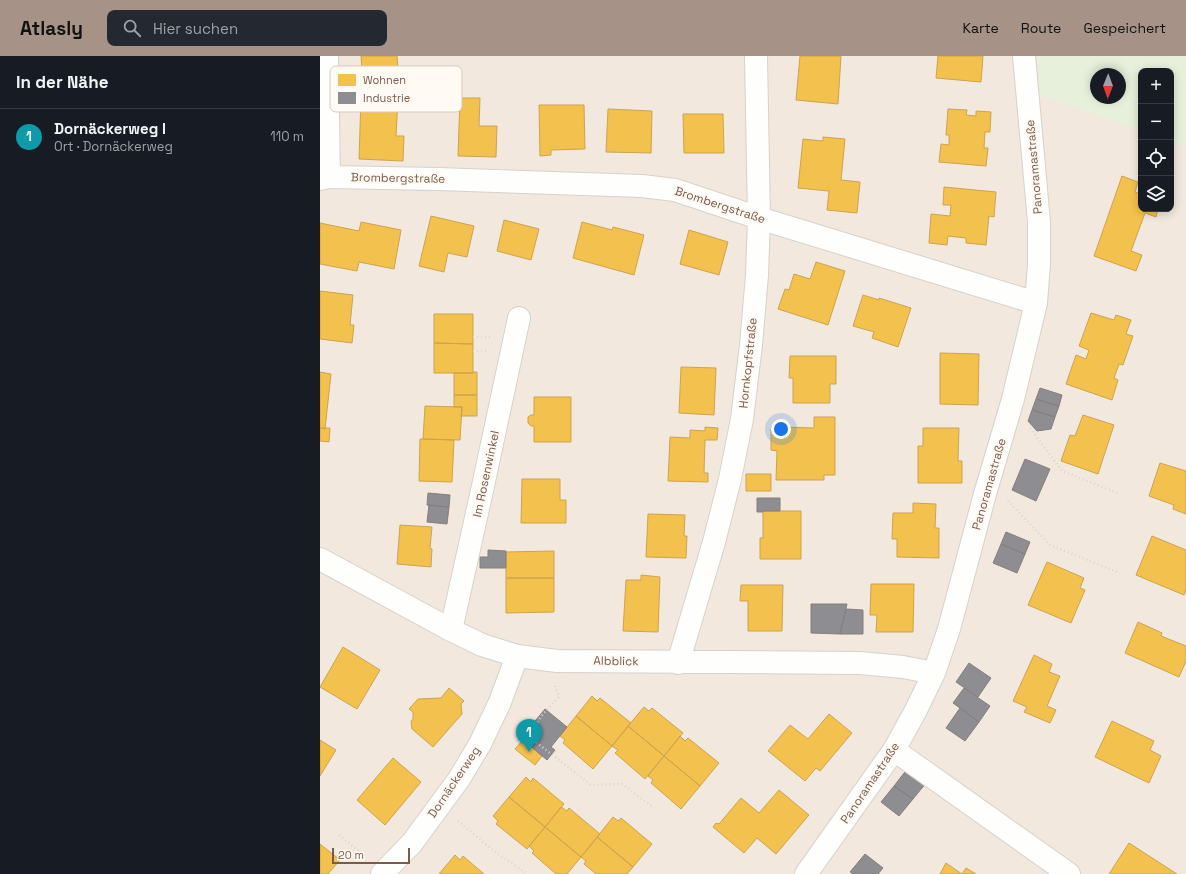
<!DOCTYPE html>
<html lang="de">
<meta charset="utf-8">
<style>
body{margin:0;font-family:"Space Grotesk",sans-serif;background:#242831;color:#f1f3f6}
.controls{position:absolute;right:12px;top:12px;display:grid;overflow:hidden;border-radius:8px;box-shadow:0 2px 10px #0003}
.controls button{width:36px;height:36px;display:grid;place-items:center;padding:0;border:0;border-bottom:1px solid #363941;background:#171b24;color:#f1f3f6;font:20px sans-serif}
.compass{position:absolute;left:770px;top:12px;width:36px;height:36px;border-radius:50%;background:#171b24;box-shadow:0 2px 10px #0003;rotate:181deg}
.scale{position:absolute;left:12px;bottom:10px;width:78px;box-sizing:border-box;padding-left:4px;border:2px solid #7a5c4d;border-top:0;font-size:11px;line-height:14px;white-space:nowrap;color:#7a5c4d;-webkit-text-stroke:3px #fffaf3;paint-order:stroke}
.you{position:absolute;left:461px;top:373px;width:14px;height:14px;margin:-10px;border:3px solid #fff;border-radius:50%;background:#1a73e8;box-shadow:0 0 0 6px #1a73e833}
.badge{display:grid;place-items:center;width:26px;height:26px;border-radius:50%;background:#a69286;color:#fff;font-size:13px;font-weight:700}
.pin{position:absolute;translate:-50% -33px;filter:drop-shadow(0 1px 2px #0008)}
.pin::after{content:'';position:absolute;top:21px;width:14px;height:12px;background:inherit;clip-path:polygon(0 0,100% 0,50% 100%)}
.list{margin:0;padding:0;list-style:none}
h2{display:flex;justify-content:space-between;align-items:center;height:52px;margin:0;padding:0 16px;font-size:17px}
h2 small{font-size:13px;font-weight:400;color:#9ea1a6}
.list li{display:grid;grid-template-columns:26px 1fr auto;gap:12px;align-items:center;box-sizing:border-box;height:56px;padding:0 16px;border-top:1px solid #363941}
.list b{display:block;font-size:15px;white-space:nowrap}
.list p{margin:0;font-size:13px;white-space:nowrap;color:#9ea1a6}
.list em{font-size:13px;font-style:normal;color:#9ea1a6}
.icon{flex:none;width:22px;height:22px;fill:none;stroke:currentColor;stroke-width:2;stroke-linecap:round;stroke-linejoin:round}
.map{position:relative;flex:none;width:866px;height:818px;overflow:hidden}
header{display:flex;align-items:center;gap:24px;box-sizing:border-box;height:56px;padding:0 20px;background:#a69286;color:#111}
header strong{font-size:19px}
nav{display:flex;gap:22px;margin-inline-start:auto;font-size:14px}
.search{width:280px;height:36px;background:#242831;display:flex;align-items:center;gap:10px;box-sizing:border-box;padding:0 14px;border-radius:8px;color:#9ea1a6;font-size:15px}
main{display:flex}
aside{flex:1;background:#171b24}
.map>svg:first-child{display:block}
.residential{fill:#f2e8de;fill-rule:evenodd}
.green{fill:#e7f0db;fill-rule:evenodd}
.homes{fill:#f2c14e;stroke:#cea34e}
.industry{fill:#8d8d92;stroke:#877e7d}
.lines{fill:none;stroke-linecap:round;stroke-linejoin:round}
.minor-casing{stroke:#d7d1cb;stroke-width:24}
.path{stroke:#dcd5d0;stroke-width:2.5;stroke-dasharray:1 3;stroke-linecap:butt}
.minor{stroke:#fefefd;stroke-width:22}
.labels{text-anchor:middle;stroke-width:4;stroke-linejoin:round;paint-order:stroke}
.street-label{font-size:12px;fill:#7a5c4d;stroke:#fffaf3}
.key{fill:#fffaf3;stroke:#d7cbc1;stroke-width:1}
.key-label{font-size:11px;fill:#7a5c4d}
</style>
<header>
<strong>Atlasly</strong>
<div class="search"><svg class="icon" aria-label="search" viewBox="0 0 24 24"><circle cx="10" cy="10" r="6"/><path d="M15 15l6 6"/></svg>Hier suchen</div>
<nav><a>Karte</a><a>Route</a><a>Gespeichert</a></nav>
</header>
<main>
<aside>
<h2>In der Nähe<small></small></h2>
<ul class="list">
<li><span class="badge" style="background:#0f9aa8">1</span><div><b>Dornäckerweg I</b><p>Ort · Dornäckerweg</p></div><em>110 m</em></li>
</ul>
</aside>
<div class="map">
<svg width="866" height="818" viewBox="0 0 866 818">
<rect width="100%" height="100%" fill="#f9f5f0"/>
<path class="residential" d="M0,0h866v818h-866zM821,15h30v138h-30zM776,18h24v24h-24z"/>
<path class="green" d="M718,0h148v91l-15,-5v-71h-30v60l-101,-36zM776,18h24v24h-24z"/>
<path class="homes" d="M41,0h36l1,12 -36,3z
M480,0h41l-3,48 -42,-4z
M618,0h45l-2,26 -45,-4z
M41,42l37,1 -2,37h8l-1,25 -44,-2z
M140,42h20l-1,28h18l-1,31 -38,-1z
M219,49h45l1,44 -34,1v5l-11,1z
M288,53l44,2 -1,42 -45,-1z
M628,53l19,1 -1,5 10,1v-5l15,1 -1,20h-5l-1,16h4l-2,18 -47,-4 2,-18 8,1v-10h-3z
M363,58h40l1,39h-40z
M503,81l22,2 -4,41 19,2 -3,31 -30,-3 2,-19 -31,-3 5,-49 20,2z
M802,120l16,6 -3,10 6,2v15h17l-2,8 -11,-4 -14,38 11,4 -6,16 -42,-15z
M624,131l52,5 -2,25 -5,-1 -3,29 -20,-2v-5l-18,-2 -1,9 -18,-2 2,-29 19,2 1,-11h-8z
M111,160l43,10 -7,31 -19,-4 -4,19 -25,-6z
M184,164l35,9 -8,31 -34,-9z
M41,166l40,8 -7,39 -35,-7 -2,9 -37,-7v-41l39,8z
M262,166l30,8 1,-3 31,8 -10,40 -61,-17z
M369,174l39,12 -9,33 -39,-11z
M496,206l29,9 -17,54 -50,-16 7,-20 4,1 5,-16 16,5z
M0,235l33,4 -3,30h4l-2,18 -32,-4z
M543,239l16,5v-2l32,10 -13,39 -26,-9 2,-6 -21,-6z
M771,257l23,7 2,-5 15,5 -5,14 7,2 -10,29 -4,-1 -5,14 4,2 -6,20 -46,-16 10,-29 10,4 3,-9 -10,-4z
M114,258h39v30l-39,-1z
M114,287l39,1v29h-39z
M620,297l39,1 -1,51 -38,-1z
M470,300h46v28h-6v19h-37v-25h-4z
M361,311l35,1 -2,47 -35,-2z
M0,316l11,2 -6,55 -5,-1z
M153,316h4v23h-23v-22h19z
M134,339h23v21h-16l1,-9h-8z
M214,341h37v45h-37v-16h-3l-3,-3v-6l3,-2h3z
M105,350l37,1 -2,33 -37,-1z
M763,359l31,10 -16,49 -37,-13 9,-26 5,1z
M494,361h21v58h-11v5h-48l1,-29 -6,-1v-21h11v-2l32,1z
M385,371l13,1 -1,12h-12l-1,33h4v9l-40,-1 2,-44 20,1v-8l15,1z
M0,372h10l-1,14 -9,-1z
M603,372h36l-1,33h4v22h-44v-37h5z
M100,383l34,1 -2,42 -33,-1z
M840,407l26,8v43l-13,-5 1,-4 -25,-9z
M426,418h25v17h-25z
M202,423h38v21h6v23h-45z
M593,447l23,1 -1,24h4v30l-42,-1v-18h-5l1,-26h20z
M443,455h38v48h-41v-21h3z
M328,458l37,1 -1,21h3l-1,22 -40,-1z
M80,469l32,2 -2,21 2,1 -1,18 -34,-3z
M832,480l34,14v40l-2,5 -48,-20z
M234,495v27h-48v-26z
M727,506l37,16 -4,10 5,2 -14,33 -43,-18z
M321,519l19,2 -2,55 -35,-1 3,-51h15z
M186,522h48v34l-48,1z
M551,528h43l-1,48h-37l1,-17h-7z
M421,529h42l-1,46h-34v-30h-8z
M818,566l24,11 -1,3 25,10v15l-7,16 -54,-24z
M23,591l37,23 -23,39 -37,-22z
M714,599l18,9 -3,8 11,4 -13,30 9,4 -6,13 -26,-11 3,-5 -14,-6z
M129,632l15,13 -3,3 1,10 -29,33 -21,-18 -1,-8 2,-2v-7l-4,-3 9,-10 23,-1z
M272,640l5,5 3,-3 31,25 -19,23 -36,-30z
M324,651l5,4 3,-3 31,25 -19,23 -36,-30z
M509,658l23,19 -32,38 -4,-3 -11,13 -37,-30 22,-26 18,14z
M256,660l36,30 -19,23 -30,-26 2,-3 -5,-4z
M792,665l42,20 -4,9 11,6 -12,27 -54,-26z
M308,670l36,30 -19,23 -30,-26 3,-3 -6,-4z
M360,680l5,5 3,-3 31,25 -19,23 -36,-30z
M0,684l16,10 -16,26z
M203,684l19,16 -7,9 -20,-16z
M344,700l36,30 -19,23 -30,-26 2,-3 -5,-4z
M73,702l28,24 -36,43 -28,-25z
M206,721l5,5 2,-4 31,26 -19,23 -36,-30z
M459,734l30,25 -33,39 -19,-16 -13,15 -31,-26 3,-4 3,1 22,-26 18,15z
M189,741l36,30 -18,22 -31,-25 2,-3 -5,-5z
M241,751l6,4 2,-3 31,26 -19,23 -36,-30z
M293,761l5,4 3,-3 31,26 -19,23 -36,-30z
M225,771l36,30 -14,17h-11l-24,-21 2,-2 -5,-5z
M277,781l36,30 -6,7h-31l-12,-10 2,-3 -5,-4z
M809,787l48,31h-68z
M0,788l20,16 -12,14h-8z
M135,799l5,5 3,-4 21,18h-45z
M626,807l16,11 4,-6 10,6h-36z"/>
<path class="industry" d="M720,332l22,7 -3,11 -23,-7z
M716,343l23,7 -4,11 -23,-7z
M712,354l23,7 -4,12 -14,2 -9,-10z
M705,403l25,10 -14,32 -24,-11z
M108,437l22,2 -1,12 -22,-2z
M437,442h23v13h-17v1h-6z
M109,449l20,2 -2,17 -20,-2z
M686,476l24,10 -5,12 -24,-10z
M681,488l24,10 -8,19 -24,-10z
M168,494l18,1v17h-26v-11h8z
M491,548h36l-7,30 -29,-1z
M526,553l17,1v24h-23z
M649,607l22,15 -13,19 -22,-15z
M644,632l26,18 -11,16 -26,-19z
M640,652l19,14 -14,19 -19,-13z
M225,653l22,18 -16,20 4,3 -8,10 -26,-22z
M588,712l18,15 -13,16 -19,-13z
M574,730l19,13 -14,17 -18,-14z
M545,798l18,14 -5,6h-25l-3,-2z"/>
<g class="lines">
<defs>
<path id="minor" d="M7,0l2,121
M0,123l9,-2 109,2 204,7 33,4 84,28 277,85
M0,503l131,71 31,15 35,11 40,5 303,2 43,4 31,6
M131,574l32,-144 36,-168
M358,607l36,-121 16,-63 12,-60 9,-74 6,-70 2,-57 -3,-162
M574,694l175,124
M62,818l30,-31 47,-64 21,-35 20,-42 17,-46
M486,818l88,-124 21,-38 19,-39 15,-44 36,-135 28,-95 23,-96 3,-39v-42l-15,-166"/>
</defs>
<use href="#minor" class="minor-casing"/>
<path class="path" d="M153,281h18
M153,295h14
M710,372l32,43 58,23
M688,445l42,44 70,28
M235,630l4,11 -16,17 -15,22 63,49 31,-1 32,24
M138,765l36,30 33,23
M19,779l26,21"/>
<use href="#minor" class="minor"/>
</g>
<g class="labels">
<g class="street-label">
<text transform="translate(714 111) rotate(-95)" y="4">Panoramastraße</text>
<text transform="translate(78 122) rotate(1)" y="4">Brombergstraße</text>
<text transform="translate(400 149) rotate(18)" y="4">Brombergstraße</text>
<text transform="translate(428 307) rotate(-84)" y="4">Hornkopfstraße</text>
<text transform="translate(166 418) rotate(-78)" y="4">Im Rosenwinkel</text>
<text transform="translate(669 428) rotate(-74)" y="4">Panoramastraße</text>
<text transform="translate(296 605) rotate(1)" y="4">Albblick</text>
<text transform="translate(134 726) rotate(-56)" y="4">Dornäckerweg</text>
<text transform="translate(550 727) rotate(-56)" y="4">Panoramastraße</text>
</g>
</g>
<rect x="10" y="10" width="132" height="46" rx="6" class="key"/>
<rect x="18" y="18" width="18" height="12" fill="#f2c14e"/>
<rect x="18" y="36" width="18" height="12" fill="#8d8d92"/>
<g class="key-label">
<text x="43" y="28">Wohnen</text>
<text x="43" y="46">Industrie</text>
</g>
</svg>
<div class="controls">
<button>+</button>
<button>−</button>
<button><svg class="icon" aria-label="locate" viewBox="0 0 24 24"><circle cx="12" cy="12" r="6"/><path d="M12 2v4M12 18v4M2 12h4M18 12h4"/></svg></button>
<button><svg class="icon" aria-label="layers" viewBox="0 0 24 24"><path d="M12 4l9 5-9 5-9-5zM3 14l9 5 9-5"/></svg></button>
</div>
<svg class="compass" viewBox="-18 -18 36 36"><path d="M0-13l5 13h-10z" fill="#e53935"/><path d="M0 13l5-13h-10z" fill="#9ea1a6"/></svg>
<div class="scale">20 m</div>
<div class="you"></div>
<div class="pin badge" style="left:209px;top:696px;background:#0f9aa8">1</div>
</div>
</main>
